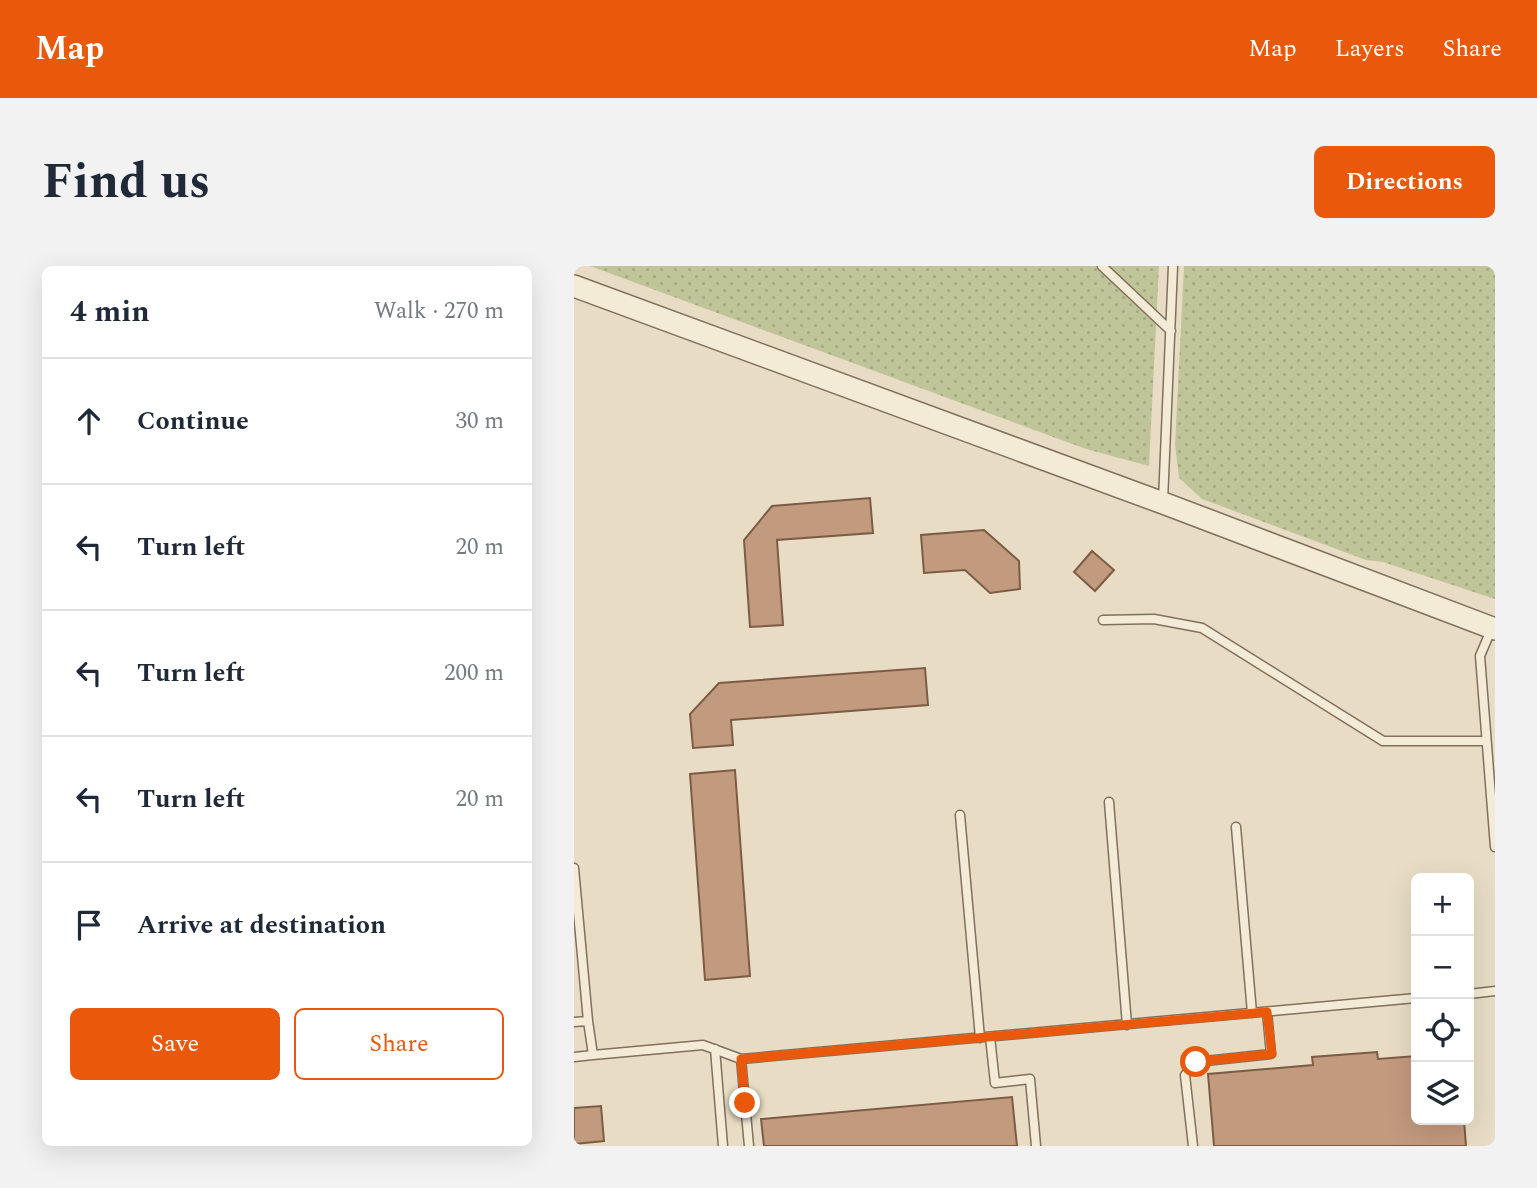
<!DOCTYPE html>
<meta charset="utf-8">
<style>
body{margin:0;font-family:Spectral,serif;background:#f2f2f3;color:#1f2937}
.controls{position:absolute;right:21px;bottom:21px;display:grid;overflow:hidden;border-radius:10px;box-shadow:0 7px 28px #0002}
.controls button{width:63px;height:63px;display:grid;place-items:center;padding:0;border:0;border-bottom:2px solid #e0e1e3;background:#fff;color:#1f2937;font:35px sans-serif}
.stop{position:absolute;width:21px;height:21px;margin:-16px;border:5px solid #ea580c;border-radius:50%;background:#fff}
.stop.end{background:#ea580c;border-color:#fff;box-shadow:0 2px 7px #0008}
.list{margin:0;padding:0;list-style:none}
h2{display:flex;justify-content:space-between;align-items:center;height:91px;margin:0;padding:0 28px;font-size:30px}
h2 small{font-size:23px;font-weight:400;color:#747a83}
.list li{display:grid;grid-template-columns:46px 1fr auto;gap:21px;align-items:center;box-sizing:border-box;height:126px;padding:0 28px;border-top:2px solid #e0e1e3}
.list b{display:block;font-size:26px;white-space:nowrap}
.list em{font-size:23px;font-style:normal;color:#747a83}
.actions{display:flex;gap:14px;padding:21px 28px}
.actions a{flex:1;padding:16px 0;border:2px solid #ea580c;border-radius:10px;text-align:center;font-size:24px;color:#ea580c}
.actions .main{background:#ea580c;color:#fff}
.icon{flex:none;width:38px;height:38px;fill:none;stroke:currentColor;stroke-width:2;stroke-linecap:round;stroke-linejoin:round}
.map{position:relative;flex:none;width:921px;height:880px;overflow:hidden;border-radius:10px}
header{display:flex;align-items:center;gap:42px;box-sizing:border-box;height:98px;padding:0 35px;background:#ea580c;color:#fff}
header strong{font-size:33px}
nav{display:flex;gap:38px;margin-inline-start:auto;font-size:24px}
.intro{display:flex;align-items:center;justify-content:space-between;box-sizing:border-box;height:168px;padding:0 42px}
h1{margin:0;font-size:49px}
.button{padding:18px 32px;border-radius:10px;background:#ea580c;color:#fff;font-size:24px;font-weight:700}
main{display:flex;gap:42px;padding:0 42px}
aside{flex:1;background:#fff;border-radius:10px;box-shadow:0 7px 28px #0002}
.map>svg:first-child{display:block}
.grass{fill:url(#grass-dots)}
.building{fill:#c29a7e;stroke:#7d5b45;stroke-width:2}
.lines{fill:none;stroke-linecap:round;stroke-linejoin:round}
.service-casing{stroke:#80705d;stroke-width:11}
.tertiary-casing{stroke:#80705d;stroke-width:24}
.service{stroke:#f4ebd6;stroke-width:8}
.tertiary{stroke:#f4ebd6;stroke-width:21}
.route{stroke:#ea580c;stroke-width:9}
</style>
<header>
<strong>Map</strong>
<nav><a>Map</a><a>Layers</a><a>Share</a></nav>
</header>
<div class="intro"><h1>Find us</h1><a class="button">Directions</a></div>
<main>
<aside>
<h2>4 min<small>Walk · 270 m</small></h2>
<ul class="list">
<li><svg class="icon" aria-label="ahead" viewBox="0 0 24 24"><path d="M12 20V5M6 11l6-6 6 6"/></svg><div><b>Continue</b></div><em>30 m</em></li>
<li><svg class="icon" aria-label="left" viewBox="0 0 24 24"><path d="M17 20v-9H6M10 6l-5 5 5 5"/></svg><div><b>Turn left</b></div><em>20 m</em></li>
<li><svg class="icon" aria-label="left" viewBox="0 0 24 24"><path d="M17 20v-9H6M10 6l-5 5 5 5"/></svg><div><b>Turn left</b></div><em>200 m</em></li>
<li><svg class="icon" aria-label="left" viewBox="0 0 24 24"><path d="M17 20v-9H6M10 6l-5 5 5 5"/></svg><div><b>Turn left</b></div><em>20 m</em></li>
<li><svg class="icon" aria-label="arrive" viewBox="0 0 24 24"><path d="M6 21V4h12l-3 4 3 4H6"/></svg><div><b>Arrive at destination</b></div></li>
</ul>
<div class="actions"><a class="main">Save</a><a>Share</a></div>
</aside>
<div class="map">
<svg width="921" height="880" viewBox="0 0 921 880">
<defs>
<pattern id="grass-dots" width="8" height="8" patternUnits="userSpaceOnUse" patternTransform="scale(1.75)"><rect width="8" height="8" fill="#c0c599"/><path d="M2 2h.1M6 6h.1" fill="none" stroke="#a5a983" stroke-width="1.8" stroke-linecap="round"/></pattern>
</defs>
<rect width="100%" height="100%" fill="#e8ddc4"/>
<path class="grass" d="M16,0h569l-10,200 -63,-17z
M610,0h311v333l-112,-37 -17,-2 -164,-61 -23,-21 -4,-33z"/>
<path class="building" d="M296,232l3,35 -96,7 6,85 -33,2 -6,-87 28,-34z
M410,264l35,31 1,28 -30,4 -25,-23 -41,3 -3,-38z
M518,285l22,19 -19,21 -21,-19z
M351,402l3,37 -197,15 2,25 -40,3 -3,-34 29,-31z
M161,504l15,206 -45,4 -15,-206z
M803,786l1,7 38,-3v64h48l2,26h-252l-6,-72 105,-9 -1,-8z
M438,831l5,49h-253l-3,-27z
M27,840l3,35 -30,3v-36z"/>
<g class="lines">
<defs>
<path id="service" d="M528,0l69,65
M589,235l10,-235
M529,354l51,-1 48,9 181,113h103
M917,364l-11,26 15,191
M535,536l18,223
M386,549l20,223
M662,561l16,186
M0,602l14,153 -14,1
M895,728l26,-3
M416,771l5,46 35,-4 6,67
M141,783l8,97
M19,789l110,-10 38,14 675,-61
M0,791l19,-2 -5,-34
M167,793l8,87
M619,880l-8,-71 11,-13 75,-8 -4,-42"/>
<path id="tertiary" d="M0,20l589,217 332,126"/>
</defs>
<use href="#service" class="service-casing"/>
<use href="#tertiary" class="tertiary-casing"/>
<use href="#service" class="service"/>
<use href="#tertiary" class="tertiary"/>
</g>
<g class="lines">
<path class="route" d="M171,837l-4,-44 526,-47 5,42 -76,8"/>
</g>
</svg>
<div class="controls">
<button>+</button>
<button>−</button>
<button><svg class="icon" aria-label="locate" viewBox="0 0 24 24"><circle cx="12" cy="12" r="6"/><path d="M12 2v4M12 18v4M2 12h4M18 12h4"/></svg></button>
<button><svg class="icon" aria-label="layers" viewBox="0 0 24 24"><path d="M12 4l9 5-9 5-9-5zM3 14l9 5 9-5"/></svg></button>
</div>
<div class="stop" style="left:622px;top:796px"></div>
<div class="stop end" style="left:171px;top:837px"></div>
</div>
</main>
